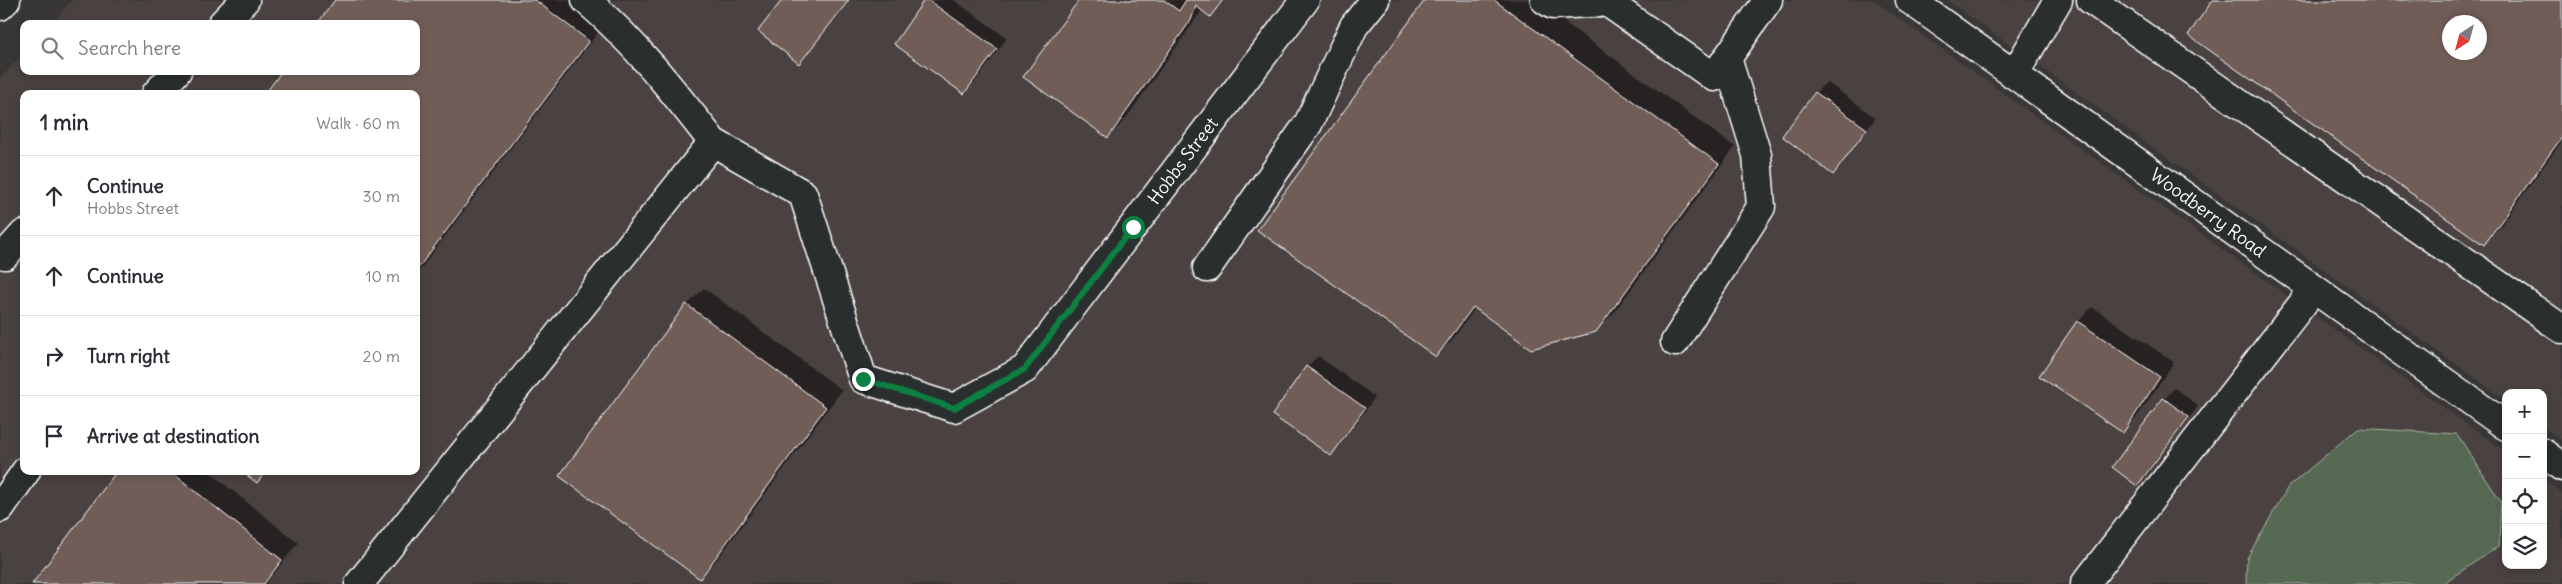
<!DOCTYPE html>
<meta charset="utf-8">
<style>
body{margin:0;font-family:Delius,sans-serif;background:#f2f2f3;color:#2b2b33}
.controls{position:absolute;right:15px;bottom:15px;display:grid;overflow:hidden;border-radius:10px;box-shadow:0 2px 8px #0003}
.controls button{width:45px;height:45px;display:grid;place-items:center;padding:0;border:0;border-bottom:1px solid #e1e1e2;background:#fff;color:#2b2b33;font:25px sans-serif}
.compass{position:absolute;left:2442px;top:15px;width:45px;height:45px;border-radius:50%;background:#fff;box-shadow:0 2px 8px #0003;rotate:216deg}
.stop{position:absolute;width:15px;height:15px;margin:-11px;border:4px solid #0b8043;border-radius:50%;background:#fff}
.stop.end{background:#0b8043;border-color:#fff;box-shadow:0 1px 5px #0008}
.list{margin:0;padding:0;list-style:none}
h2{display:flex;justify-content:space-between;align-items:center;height:65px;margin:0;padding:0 20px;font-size:21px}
h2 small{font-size:16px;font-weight:400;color:#7c7c81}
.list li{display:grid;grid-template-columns:32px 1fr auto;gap:15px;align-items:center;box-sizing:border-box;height:80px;padding:0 20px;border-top:1px solid #e1e1e2}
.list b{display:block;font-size:19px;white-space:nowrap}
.list p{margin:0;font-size:16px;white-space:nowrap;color:#7c7c81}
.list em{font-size:16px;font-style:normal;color:#7c7c81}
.icon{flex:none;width:28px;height:28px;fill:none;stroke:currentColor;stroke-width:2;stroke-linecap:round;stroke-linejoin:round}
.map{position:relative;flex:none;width:2562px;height:584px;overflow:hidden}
.search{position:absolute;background:#fff;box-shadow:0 2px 8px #0003;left:20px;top:20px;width:400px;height:55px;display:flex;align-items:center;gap:12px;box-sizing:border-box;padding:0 18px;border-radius:10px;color:#7c7c81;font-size:19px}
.panel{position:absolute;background:#fff;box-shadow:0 2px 8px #0003;left:20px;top:90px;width:400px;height:385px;border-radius:10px}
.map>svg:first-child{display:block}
.built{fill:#484240;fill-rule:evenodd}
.green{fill:#576953;stroke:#abb4a9}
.shadow{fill:#0007;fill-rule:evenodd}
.building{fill:#6f5d58;stroke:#fff;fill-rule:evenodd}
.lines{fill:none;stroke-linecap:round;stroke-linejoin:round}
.minor-casing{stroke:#fff;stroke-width:31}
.highway-casing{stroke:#fff;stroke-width:31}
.minor{stroke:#2a2d2e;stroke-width:28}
.highway{stroke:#2a2d2e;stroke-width:28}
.route{stroke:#0b8043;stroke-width:6}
.labels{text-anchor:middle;stroke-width:4;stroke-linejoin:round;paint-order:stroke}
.street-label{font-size:18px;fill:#fff;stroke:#2a2d2e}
</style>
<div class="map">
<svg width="2562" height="584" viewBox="0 0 2562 584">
<rect width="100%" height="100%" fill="#383736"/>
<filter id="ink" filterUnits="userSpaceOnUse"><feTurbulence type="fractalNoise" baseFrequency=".02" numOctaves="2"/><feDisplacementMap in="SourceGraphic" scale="10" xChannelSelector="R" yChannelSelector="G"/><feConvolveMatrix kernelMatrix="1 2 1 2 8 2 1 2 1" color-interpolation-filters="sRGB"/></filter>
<g filter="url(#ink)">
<path class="built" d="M72,0h1801l633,452v113h37v-86l19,14v91h-120l56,-38 -251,12 -1,26h-2246v-505l24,-26v18h392v-47h-365zM24,94h392v377h-392z
M1947,0h615v440l-19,-13v-34h-37v7zM2450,22h30v30h-30z"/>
<path class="green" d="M2358,428l99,6 44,68 -2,44 -57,38h-196l1,-26 41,-71z"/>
<path class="shadow" d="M337,0h237l31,23 -189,252v-251z
M784,0h66l-51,63z
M926,0h28l53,38 -32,44 -11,11z
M1080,0h145l-15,15 -7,-6 -78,111 -17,17z
M1427,0h107l201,147 -122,167 -18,17 -119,-24 -23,32 -17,16z
M2215,0h347v141l-62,86 -16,17zM2450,22h30v30h-30z
M1827,82l49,36 -43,55 -49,-37 32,-44z
M704,288l138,102 -126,171 -16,17 -139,-102 126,-171z
M2092,307l82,55 -37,55 -14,14 -45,-109z
M1318,356l57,41 -34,47 -11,10 -56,-39 33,-48z
M2175,388l23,18 -50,68 -11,11 -24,-18 51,-68z
M118,471h90l90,72 -32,41h-233z"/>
<path class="building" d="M335,0h200l54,41 -173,230v-177h-151l17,-23h134v-47h-99z
M782,0h67l-50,64 -41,-33z
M924,0h4l69,49 -33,45 -70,-50z
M1079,0h85l15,11 7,-11h37l-13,17 -14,-11 -5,14 -83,118 -85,-61z
M1425,0h69l225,164 -123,168 -65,17 -58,-42 -37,50 -179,-127z
M2213,0h349v137l-78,108 -296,-210zM2450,22h30v30h-30z
M1815,92l52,37 -34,46 -51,-39z
M686,304l140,103 -126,172 -141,-103z
M2077,321l83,56 -37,56 -84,-57z
M1306,366l59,42 -34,48 -59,-41z
M2163,398l26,19 -52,69 -25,-19z
M117,471h53l112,89 -18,24h-232z
M241,471h25l-9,12z"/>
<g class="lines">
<defs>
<path id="minor" d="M586,0c49,42 88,92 127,142
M1545,0l8,5 54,-3
M1608,0l-1,2 107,75 54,-77
M1910,0l596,426
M2091,0l471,329
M222,24l23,-24
M2014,75l44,-75
M156,94l21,-23
M5,255l19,-21
M1207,268l101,-144 46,-98 21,-26
M1675,342l86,-135 -4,-52 -30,-97
M2543,453l19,14
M0,508l26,-37
M359,584l354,-442 90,52 60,185 91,29 71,-39 280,-369
M2085,584l229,-295"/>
<path id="highway" d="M0,6l6,-6"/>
</defs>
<use href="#minor" class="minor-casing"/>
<use href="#highway" class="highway-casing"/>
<use href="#minor" class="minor"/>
<use href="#highway" class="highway"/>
</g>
</g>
<g class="lines" filter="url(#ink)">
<path class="route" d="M863,379l91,29 71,-39 108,-142"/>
</g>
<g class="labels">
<g class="street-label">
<text transform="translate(1183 161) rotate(-53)" y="6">Hobbs Street</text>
<text transform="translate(2208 213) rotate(36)" y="6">Woodberry Road</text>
</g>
</g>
</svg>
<div class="controls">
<button>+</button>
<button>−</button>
<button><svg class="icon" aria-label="locate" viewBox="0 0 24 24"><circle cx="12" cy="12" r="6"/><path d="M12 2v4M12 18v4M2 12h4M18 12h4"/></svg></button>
<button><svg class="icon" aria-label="layers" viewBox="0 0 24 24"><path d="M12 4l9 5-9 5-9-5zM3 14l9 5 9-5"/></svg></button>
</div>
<svg class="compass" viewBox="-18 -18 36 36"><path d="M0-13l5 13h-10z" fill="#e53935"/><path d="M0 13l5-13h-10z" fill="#7c7c81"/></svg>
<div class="stop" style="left:1133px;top:227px"></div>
<div class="stop end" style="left:863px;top:379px"></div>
<div class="search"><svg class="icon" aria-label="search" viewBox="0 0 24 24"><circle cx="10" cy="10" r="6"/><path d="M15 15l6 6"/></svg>Search here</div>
<section class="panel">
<h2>1 min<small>Walk · 60 m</small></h2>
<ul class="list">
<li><svg class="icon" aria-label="ahead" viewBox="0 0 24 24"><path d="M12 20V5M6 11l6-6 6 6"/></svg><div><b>Continue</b><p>Hobbs Street</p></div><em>30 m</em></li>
<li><svg class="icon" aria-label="ahead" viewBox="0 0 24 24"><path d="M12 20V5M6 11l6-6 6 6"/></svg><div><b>Continue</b></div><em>10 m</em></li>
<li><svg class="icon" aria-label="right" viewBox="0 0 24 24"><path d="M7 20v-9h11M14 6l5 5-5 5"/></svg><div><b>Turn right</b></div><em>20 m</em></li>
<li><svg class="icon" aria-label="arrive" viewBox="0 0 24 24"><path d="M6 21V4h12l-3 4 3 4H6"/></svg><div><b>Arrive at destination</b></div></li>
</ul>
</section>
</div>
